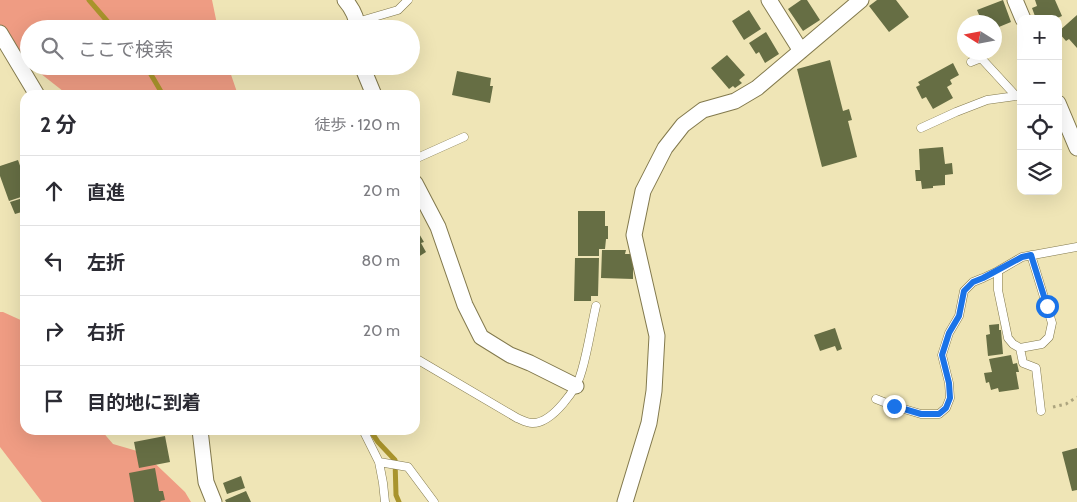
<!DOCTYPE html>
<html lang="ja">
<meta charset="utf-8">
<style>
body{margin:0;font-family:Cabin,"Noto Sans JP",sans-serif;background:#f7f7f7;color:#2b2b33}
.controls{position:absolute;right:15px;top:15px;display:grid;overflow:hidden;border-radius:10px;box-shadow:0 5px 20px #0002}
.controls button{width:45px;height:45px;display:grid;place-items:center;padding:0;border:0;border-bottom:1px solid #e1e1e2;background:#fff;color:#2b2b33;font:25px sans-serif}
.compass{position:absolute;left:957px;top:15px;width:45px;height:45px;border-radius:50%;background:#fff;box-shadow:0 5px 20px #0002;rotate:281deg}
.stop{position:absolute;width:15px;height:15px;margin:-11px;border:4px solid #1a73e8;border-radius:50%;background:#fff}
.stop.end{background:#1a73e8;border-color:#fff;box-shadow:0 1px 5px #0008}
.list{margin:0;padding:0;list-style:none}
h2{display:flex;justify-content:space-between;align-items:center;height:65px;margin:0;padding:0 20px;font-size:21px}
h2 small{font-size:16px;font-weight:400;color:#7c7c81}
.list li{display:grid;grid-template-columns:32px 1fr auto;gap:15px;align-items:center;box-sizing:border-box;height:70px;padding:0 20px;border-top:1px solid #e1e1e2}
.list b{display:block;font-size:19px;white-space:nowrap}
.list em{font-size:16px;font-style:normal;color:#7c7c81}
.icon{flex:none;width:28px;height:28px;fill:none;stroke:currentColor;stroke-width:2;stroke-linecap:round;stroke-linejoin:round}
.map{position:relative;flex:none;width:1077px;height:502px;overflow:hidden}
.search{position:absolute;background:#fff;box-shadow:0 5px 20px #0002;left:20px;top:20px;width:400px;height:55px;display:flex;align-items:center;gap:12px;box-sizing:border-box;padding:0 18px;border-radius:28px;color:#7c7c81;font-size:19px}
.panel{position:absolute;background:#fff;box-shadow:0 5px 20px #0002;left:20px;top:90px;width:400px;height:345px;border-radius:15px}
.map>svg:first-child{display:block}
.green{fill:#ef9c83}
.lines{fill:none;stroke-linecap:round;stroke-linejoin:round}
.stream{stroke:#a9942c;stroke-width:5}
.building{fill:#666e44}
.lane-casing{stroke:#82794d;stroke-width:9}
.street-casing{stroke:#82794d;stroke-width:17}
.path{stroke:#aca47e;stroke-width:3;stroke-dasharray:2.5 4;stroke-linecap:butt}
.lane{stroke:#fff;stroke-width:8}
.street{stroke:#fff;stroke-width:15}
.route{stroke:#1a73e8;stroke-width:6}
</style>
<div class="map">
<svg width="1077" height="502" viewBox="0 0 1077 502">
<rect width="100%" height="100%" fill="#efe5b6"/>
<path class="green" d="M0,0h212l6,29h-189v35l-29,-23z
M31,66h197l10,29h-170z
M0,312h3l22,10v108h76l12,14 31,9 41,39 6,10h-149l-42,-55z"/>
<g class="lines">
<path class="stream" d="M89,0l25,29
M146,66l17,29
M370,430l8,12 17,18 1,35 3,7"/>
</g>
<path class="building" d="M801,0h6l13,20 -17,11 -15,-22z
M877,0h19l13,17 -20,15 -20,-26z
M1003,0l8,22 -17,7v-7h-12l-5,-12z
M1035,0h20l7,16 -7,3h-19l-4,-11 5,-2z
M749,10l12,19 -17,11 -12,-19z
M1077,15v33l-8,-9 -3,2 -8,-9z
M766,32l13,22 -14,9 -6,-11 -3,2 -7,-11z
M727,55l18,20 -6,5 3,3 -7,5 -2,-2 -4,3 -18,-21z
M830,60l13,51 6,-2 3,11 -4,1 9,36 -35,10 -25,-98z
M953,63l6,12 -9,5 2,4 -5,3 6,11 -20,11 -7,-12 -4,2 -6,-12 4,-2 -2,-3z
M457,71l34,7 -1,8h3l-3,17 -38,-8z
M943,147l2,17 7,-1 1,11 -8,1v10l-12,1v2l-11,1 -1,-8h-5l-1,-11h5l-1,-21z
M18,160l7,20v12l-5,2 1,3 -12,4 -9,-25v-10z
M23,198l2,7v6l-10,3 -5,-12z
M578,211h27v15h3v13h-2l-1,10h-6v7h-21z
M415,227l9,15 -3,1 5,9 -11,7z
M602,250h24l-1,4h8v25l-32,-1z
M575,258h24l-1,38h-7v5h-17z
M999,324v6h2l2,24 -15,2 -2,-21 4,-1 -1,-9z
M835,328l7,21 -5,2 -2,-5 -15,5 -6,-16z
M1011,355l2,9 4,-1 2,9h-3l3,17 -20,3 -1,-4 -7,2 -2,-8 -3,1 -2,-10 8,-1 -3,-13z
M165,436l5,26 -31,6 -5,-26z
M1077,448v42l-5,1 -10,-39z
M155,468l4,23h4l2,9 -5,1 1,1h-27l-5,-29z
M241,476l4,12 -18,6 -4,-11z
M246,491l5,11h-25l-1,-2z"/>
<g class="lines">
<defs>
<path id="lane" d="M357,22l41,-12 10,-10
M971,62l10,-4 35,38
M921,128l35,-16 31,-12 29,-4h5
M415,159l49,-22
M1031,255l21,68 -3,14 -7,7 -22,4 -7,-4 -5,-6 -10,-48v-19l24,-14 55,-10
M1020,348l3,15 13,5 5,43
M415,358l102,60c5,2 10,5 15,5 20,1 46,-35 50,-53 6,-21 9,-42 14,-64
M876,399l18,7 27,8h18l7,-6 4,-10 -1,-15 -7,-28 7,-22 10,-17 5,-25 9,-9 10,-4 15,-7
M363,430l16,32 4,21 2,19
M379,462l29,5 26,35"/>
<path id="street" d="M345,0c7,8 12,19 13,29
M769,0l32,51
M1015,0l8,19
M0,33l37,62
M362,66l12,29
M1058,103l19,45
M415,183l23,44 27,78 16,32 29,18 20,8 46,23
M200,430l6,52 8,20
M625,502l24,-79 5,-32 3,-55 -23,-101 9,-44 22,-43 18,-23 20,-15 32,-9 22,-13 104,-88"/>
</defs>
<use href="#lane" class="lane-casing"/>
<use href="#street" class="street-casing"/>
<path class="path" d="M1053,407l13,-3 11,-7"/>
<use href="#lane" class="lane"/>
<use href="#street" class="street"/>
</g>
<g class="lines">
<path class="route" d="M894,406l27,8h18l7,-6 4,-10 -1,-15 -7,-28 7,-22 10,-17 5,-25 9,-9 10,-4 39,-21 9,-2 16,51"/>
</g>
</svg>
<div class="controls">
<button>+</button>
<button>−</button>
<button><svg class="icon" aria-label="locate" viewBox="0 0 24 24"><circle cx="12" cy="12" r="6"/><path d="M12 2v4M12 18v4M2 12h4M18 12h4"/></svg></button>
<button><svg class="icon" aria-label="layers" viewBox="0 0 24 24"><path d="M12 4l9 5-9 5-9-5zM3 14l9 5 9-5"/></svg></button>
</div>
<svg class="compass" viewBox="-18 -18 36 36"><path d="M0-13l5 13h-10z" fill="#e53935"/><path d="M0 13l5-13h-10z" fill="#7c7c81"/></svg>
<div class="stop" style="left:1047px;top:306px"></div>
<div class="stop end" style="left:894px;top:406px"></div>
<div class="search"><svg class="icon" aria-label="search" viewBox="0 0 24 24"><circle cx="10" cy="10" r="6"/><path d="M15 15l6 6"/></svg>ここで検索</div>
<section class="panel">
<h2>2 分<small>徒歩 · 120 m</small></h2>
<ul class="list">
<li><svg class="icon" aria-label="ahead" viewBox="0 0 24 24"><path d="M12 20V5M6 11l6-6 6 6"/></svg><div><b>直進</b></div><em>20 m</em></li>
<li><svg class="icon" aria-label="left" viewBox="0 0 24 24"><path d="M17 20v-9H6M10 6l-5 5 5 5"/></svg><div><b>左折</b></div><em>80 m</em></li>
<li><svg class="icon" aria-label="right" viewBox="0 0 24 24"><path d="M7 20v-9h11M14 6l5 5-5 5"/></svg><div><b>右折</b></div><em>20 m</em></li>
<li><svg class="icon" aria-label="arrive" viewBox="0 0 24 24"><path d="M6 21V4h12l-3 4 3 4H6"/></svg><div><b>目的地に到着</b></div></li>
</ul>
</section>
</div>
